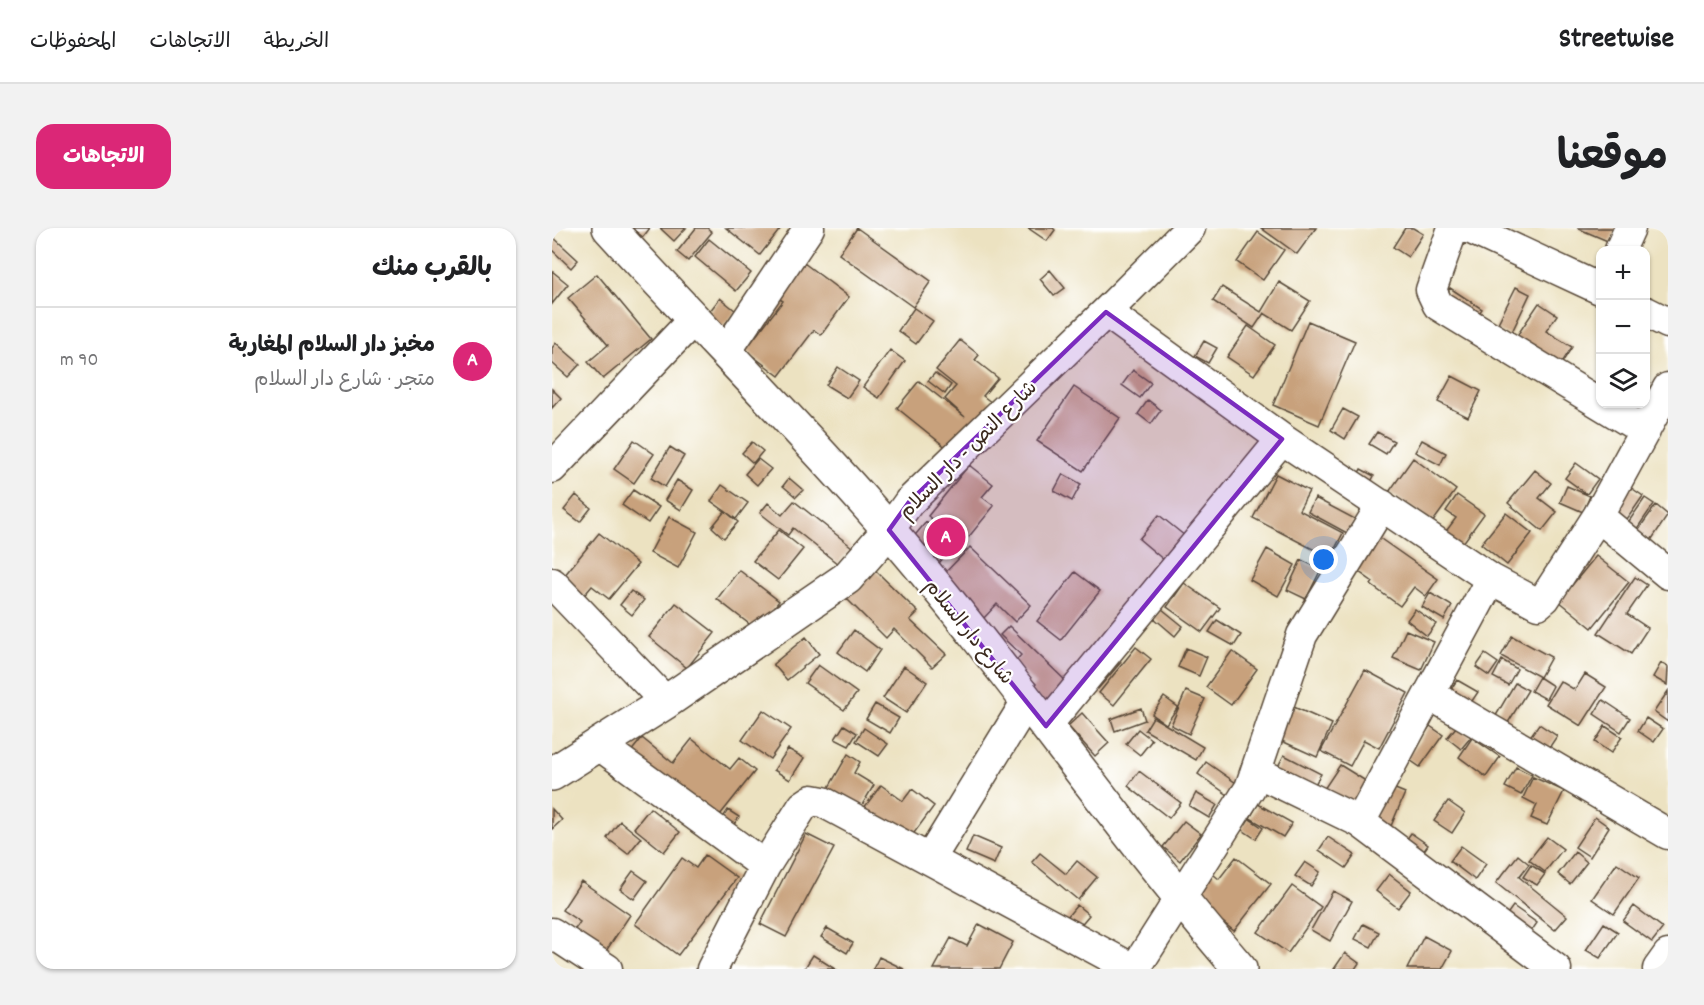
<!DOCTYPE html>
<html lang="ar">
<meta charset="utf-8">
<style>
body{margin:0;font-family:Dekko,"Playpen Sans Arabic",sans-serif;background:#f2f2f2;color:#202124;direction:rtl}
.controls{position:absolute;right:18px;top:18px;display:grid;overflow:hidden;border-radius:12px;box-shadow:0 2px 4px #0004}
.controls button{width:54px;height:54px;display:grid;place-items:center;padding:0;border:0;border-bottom:2px solid #e0e0e0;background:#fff;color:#202124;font:30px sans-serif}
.you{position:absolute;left:772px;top:332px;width:21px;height:21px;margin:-15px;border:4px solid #fff;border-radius:50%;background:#1a73e8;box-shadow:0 0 0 9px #1a73e833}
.badge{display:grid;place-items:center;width:39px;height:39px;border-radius:50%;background:#db2777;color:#fff;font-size:20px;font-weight:700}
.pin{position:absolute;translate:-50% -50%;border:3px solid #fff;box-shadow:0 2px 6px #0006}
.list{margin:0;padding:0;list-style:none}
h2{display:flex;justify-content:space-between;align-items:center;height:78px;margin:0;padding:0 24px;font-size:26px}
h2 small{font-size:20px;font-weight:400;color:#757577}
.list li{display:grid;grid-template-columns:39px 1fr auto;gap:18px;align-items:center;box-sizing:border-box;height:108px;padding:0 24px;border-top:2px solid #e0e0e0}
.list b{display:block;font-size:22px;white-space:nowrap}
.list p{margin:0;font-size:20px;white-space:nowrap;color:#757577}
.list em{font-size:20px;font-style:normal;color:#757577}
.icon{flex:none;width:33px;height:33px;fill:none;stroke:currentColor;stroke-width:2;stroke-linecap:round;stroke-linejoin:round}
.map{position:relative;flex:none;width:1116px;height:741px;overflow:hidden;direction:ltr;border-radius:18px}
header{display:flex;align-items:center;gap:36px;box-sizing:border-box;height:84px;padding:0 30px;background:#fff;border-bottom:2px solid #e0e0e0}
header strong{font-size:28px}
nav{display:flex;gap:33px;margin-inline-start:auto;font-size:21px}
.intro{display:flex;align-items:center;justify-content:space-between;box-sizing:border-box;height:144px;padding:0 36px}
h1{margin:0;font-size:42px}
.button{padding:15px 27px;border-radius:18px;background:#db2777;color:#fff;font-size:21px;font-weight:700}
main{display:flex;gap:36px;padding:0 36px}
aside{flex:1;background:#fff;border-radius:18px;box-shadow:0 2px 4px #0004}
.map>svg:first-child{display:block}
.building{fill:#c8a17b}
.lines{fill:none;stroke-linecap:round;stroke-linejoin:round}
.minor-casing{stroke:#564636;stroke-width:33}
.tertiary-casing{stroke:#564636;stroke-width:36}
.minor{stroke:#fff;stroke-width:30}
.tertiary{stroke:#fff;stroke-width:33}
.marked{fill:#7b2cbf;fill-opacity:0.2;stroke:#7b2cbf;stroke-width:4.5;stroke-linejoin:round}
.labels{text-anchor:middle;stroke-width:4.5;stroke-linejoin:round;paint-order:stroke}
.street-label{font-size:20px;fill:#3b2a1e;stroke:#fff}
</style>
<header>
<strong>Streetwise</strong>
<nav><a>الخريطة</a><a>الاتجاهات</a><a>المحفوظات</a></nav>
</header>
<div class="intro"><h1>موقعنا</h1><a class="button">الاتجاهات</a></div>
<main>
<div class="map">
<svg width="1116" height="741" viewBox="0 0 1116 741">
<rect width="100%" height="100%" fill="#fff"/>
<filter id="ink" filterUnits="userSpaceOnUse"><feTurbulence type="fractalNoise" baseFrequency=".0167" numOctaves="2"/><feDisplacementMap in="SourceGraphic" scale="12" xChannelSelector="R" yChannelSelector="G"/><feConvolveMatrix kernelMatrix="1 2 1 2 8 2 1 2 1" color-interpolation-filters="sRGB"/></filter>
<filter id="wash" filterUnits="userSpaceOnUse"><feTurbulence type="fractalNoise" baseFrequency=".008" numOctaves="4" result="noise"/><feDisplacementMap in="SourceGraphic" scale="24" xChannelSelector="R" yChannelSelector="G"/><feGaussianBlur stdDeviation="1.35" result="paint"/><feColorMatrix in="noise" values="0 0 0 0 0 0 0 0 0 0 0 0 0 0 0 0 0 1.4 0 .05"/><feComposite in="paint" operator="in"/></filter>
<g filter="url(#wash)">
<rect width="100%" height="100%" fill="#ece2c1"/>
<g id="blocks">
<path class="building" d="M79,0h19l-7,9z
M108,0h26l-12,13z
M144,0h11l5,4 -24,29 -11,-9z
M174,0h55l-21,27z
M305,0l74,53 -18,26 -74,-53z
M476,0h25l2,2 -8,11z
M709,0h55l-19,26z
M853,0h8l10,6 -15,23 -15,-10z
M1025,0h40l-7,14z
M706,4l26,18 -21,30 -26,-18z
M0,8l26,24 -7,8 -19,-18z
M157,11l42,34 -15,18 -41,-34z
M252,35l45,34 -28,38 -7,-5 -35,46 -34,-26 38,-49 -5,-3z
M498,42l15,18 -11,8 -14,-17z
M0,43l16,13 -16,20z
M45,46l54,65 -48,40 -15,-17 20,-17 -40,-47z
M727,54l31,19 -19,29 -27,-17 -10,15 -41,-27 9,-14 39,25z
M964,59l14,7 -20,42 -15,-7z
M898,60l32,21 -10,15 -32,-21z
M168,70l16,13 -15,18 -15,-13z
M987,75l18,12 -11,16 26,16 -16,25 -44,-29z
M362,80l19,13 -17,23 -18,-13z
M756,93l47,20 -36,84 -46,-20z
M696,98l27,19 -21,30 -27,-18z
M408,112l19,15 -4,5 23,18 -15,18 13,10 -43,47 -56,-45 22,-27 46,36 -20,-18 11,-13 -20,-16z
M652,113l13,7 -9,15 -13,-7z
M4,115l24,21 -12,13 -16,-14v-15z
M338,122l15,11 -26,37 -16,-11z
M286,139l21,14 -12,17 -21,-13z
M581,142l18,13 -11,15 -18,-13z
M383,145l16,12 -6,9 -17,-13z
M900,148l29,15 -13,26 -30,-15z
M522,159l46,31 -37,53 -46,-30z
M0,161l9,9 -9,10z
M596,172l13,10 -10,14 -13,-10z
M791,181l15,8 -13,22 -14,-9z
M825,204l17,9 -8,13 -17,-10z
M82,212l20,14 -20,29 -20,-14z
M870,212l24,13 -6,12 -25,-13z
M200,214l11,9 -10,12 -11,-10z
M118,219l14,9 -19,31 -14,-9z
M861,230l43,32 -24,33 -43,-31z
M206,231l13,10 -14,16 -12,-11z
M1024,235l22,16 -11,15 -22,-16z
M417,237l24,19 -11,13 12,9 -31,38 -35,-28z
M809,241l13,7 -8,15 -13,-7z
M983,242l16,13 -12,15 18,14 -15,19 -34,-28z
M511,246l18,10 -9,17 -18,-10z
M724,246l33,17 -10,19 44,23 -13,25 -77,-40z
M237,250l14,12 -7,7 -13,-11z
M125,252l16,10 -12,20 -16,-10z
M170,257l26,18 -12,16 -25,-18z
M1015,258l23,10 -7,16 -23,-10z
M1078,259l13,9 -18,26 -12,-9z
M81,262l26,17 -11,16 -26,-18z
M24,267l15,13 -11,14 -16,-12z
M905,267l27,19 -26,36 -17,-12 15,-20 -10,-7z
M763,270l40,21 -8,14 -39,-21z
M1093,270l9,6 -18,26 -9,-6z
M242,273l58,46 -14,17 -45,-36 -5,7 -28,-22 8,-10 14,12z
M1104,277l12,10 -18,27 -14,-9z
M173,283l13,11 -14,16 -12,-11z
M954,285l26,20 -25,32 -26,-21z
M607,287l26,21 -20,25 -26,-22z
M117,289l28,15 -19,36 -28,-15z
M374,294l28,23 -19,23 -28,-23z
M227,302l24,19 -25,31 -25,-19z
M47,305l39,31 -29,35 -17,-13 -10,12 -22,-17z
M826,309l60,42 -12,17 -12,-9 -14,19 -29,-21 2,-3 -18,-13z
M418,319l61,58 -16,17 -18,-18 -14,15 -43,-41z
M715,321l28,16 -17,31 -28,-16z
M1044,328l33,26 -37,46 -33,-27z
M749,332l20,9 -15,30 -19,-9z
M187,342l40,31 -22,29 -40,-31z
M323,342l43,42 -8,8 36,34 -14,13 -38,-38 -8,9 -40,-40z
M523,344l25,19 -39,49 -24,-19z
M1083,349l12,8 -20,29 21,14 -17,26 -33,-21z
M632,355l36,25 -18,24 -35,-25z
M79,363l13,9 -12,15 -12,-10z
M878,365l22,13 -8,14 -22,-13z
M124,375l39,30 -28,35 -38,-31z
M610,381l21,17 -8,10 -21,-18z
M863,381l21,15 -9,12 -20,-16z
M665,392l24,15 -7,11 -25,-14z
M457,398l61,59 -21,23 -19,-18 6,-6 -22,-21 7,-8 -21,-20z
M302,402l26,20 -15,22 -27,-20z
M854,402l28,12 -13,28 -28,-12z
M960,408l39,21 -11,20 -39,-21z
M254,409l13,17 -32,26 -14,-16z
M584,419l15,12 -37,46 -15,-12z
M634,420l21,9 -8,19 -21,-9z
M680,423l25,18 -26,36 -25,-18z
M560,426l9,8 -23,27 -9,-7z
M933,426l13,9 -9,13 -13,-9z
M950,432l15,9 -9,16 -15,-8z
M1109,435l7,4 -1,18 -14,-8z
M266,437l39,28 -13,17 -39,-27z
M352,438l23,16 -21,31 -23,-15z
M813,442l43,23 -29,55 -15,-8 -14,26 -29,-15z
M1033,446l21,13 -25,39 -35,-22 14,-23 15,9z
M987,449l14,9 -7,13 -15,-8z
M905,452l21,12 -8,12 -21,-12z
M963,455l13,7 -22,36 -12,-7z
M634,463l19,8 -16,35 -18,-9z
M1116,463v31l-14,-10z
M612,469l14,10 -12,17 -14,-10z
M1051,472l27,18 -9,14 -27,-18z
M323,476l24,14 -9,15 -24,-14z
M735,476l45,20 -15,33 -44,-20z
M589,480l4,12 -30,11 -4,-12z
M211,482l28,19 -21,30 -28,-19z
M530,485l27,30 -14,13 -27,-30z
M601,489l50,30 -7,13 -51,-30z
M1094,490l17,11 -9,13 -16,-11z
M987,496l18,12 -10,15 -18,-13z
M292,497l13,8 -8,13 -14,-7z
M878,498l13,9 -23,32 -13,-9z
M905,498l14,11 -10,12 -14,-11z
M1053,498l17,11 -11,16 -16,-11z
M312,500l24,16 -9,12 -23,-15z
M586,501l14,11 -12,15 -14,-11z
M90,510l31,25 19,-24 38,30 9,-11 16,13 -43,54 -86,-67z
M920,510l28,19 -14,20 -27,-20z
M236,521l16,9 -14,22 -16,-10z
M296,526l12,8 -6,11 20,12 -22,37 -32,-19z
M732,527l37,19 -11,19 -36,-19z
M654,534l30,21 -8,12 -30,-21z
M788,537l29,18 -20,30 -29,-18z
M964,539l16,8 -11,20 -16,-8z
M587,543l42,32 -12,15 -41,-32z
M981,549l31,14 -17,34 -16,-7 6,-13 -14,-7z
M329,557l22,16 9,-12 22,17 -34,46 -45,-32z
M836,558l17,7 -17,40 -17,-6z
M644,565l21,12 -8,13 -20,-12z
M896,573l17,12 -13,20 -18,-12z
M706,576l34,19 -9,14 -33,-19z
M98,580l30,24 -16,20 -30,-24z
M0,581l10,11 -10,9z
M176,582l11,7 -12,18 -11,-7z
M1043,589l14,10 -19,30 -15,-10z
M696,590l15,10 -7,11 -15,-10z
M68,593l21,17 -13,16 -21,-16z
M632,593l17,13 -21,27 -17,-14z
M859,605l17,12 -9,13 -17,-12z
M254,606l28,14 -48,89 -26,-13z
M421,608l28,12 -7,16 -28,-12z
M776,609l27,18 -9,13 -27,-18z
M995,609l16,12 -18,23 -16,-12z
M909,618l25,18 -11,16 -25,-19z
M1023,624l12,10 -17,22 -12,-10z
M488,625l26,21 11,-13 20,16 -19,23 -46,-38z
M153,627l32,23 -59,77 -43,-31 47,-66 14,10z
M966,627l11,9 -10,13 48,39 -12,14 -59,-47z
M684,629l35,27 -37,47 -44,-35 19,-25 10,8z
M753,634l15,10 -9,14 -16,-10z
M1065,635l22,15 -25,36 -22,-15z
M979,637l14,9 -8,11 -14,-8z
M81,643l14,10 -13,18 -14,-10z
M837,646l22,17 -13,17 -22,-17z
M29,653l49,34 -28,42 -31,-22 9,-13 -18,-12z
M740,658l29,21 -33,46 -30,-21z
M781,663l19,10 -22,40 -19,-11z
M525,677l12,10 -21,25 -12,-10z
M961,678l24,17 -9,13 -25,-16z
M1082,678l29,22 -11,14 -29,-21z
M1052,695l14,9 -18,26 -14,-8z
M427,696l34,18 -14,27h-65l17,-31 16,8z
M811,696l16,8 -8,15 -16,-8z
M275,700l26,15 -6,10 -26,-16z
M872,708l28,15 -10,18h-35z
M793,725l14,10 -4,6h-21z
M261,727l22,14h-31z
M327,729l25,12h-31z"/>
</g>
</g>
<g filter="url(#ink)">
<use href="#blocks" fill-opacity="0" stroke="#564636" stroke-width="1.5"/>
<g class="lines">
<defs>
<path id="minor" d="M901,0l-22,62 7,15 207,126
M917,0l131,61
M1068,22l10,-22
M554,84l176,127 209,140 47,25 7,-6 53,-82 70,-128
M1094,84l22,11
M173,125l84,-125
M0,240l142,-149
M1046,288l70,58
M337,302l20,-28 197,-190 84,-84
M0,355l114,119
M877,466l239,140
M494,498l236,-287
M47,517l166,121
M705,544l103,50 196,147
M808,594l131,-243
M378,631l97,-158
M0,705l55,36
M160,741l53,-103 38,-60 9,-6 11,2 310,167
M583,741l115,-181 52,-153 80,-130
M1106,741l10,-14"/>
<path id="tertiary" d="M57,0c92,101 190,198 280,302 122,141 228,297 351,439
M0,546l114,-72 181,-124 42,-48"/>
</defs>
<use href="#minor" class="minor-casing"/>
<use href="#tertiary" class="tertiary-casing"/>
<use href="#minor" class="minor"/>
<use href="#tertiary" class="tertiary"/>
</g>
</g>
<path class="marked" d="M554,84l176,127 -236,287 -157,-196 20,-28z"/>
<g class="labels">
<g class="street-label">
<text transform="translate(415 221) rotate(-45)" y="7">شارع النص - دار السلام</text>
<text transform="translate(418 403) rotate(51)" y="7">شارع دار السلام</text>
</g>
</g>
</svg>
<div class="controls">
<button>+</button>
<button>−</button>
<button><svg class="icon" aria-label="layers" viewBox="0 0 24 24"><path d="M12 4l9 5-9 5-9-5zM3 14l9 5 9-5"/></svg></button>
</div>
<div class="you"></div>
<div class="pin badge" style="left:394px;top:309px">A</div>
</div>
<aside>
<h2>بالقرب منك<small></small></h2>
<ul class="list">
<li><span class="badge">A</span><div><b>مخبز دار السلام المغاربة</b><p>متجر · شارع دار السلام</p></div><em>90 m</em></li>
</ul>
</aside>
</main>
